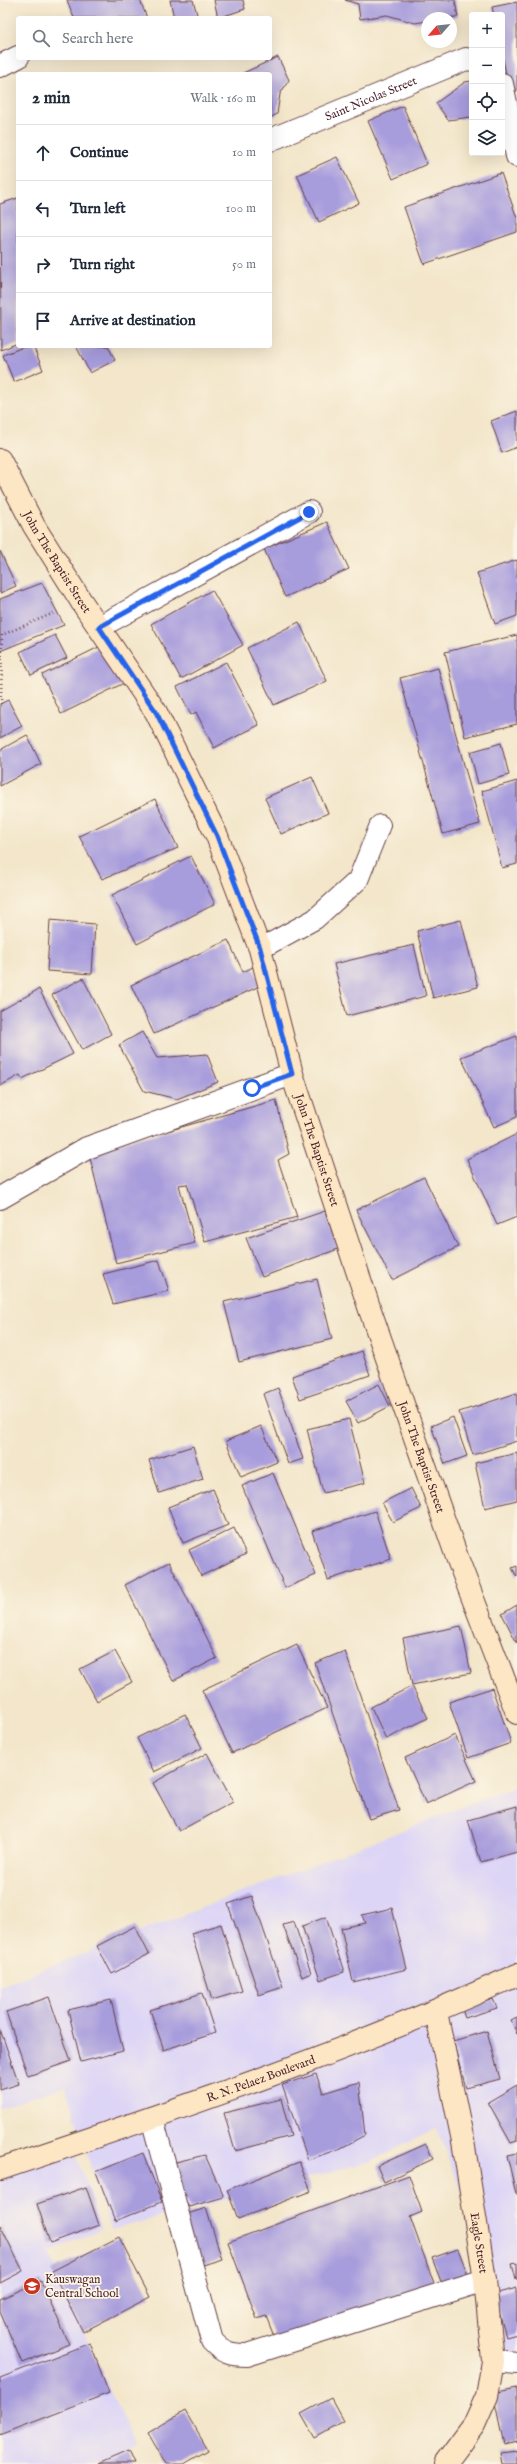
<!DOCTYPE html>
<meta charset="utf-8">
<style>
body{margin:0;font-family:"IM FELL English",serif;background:#f6f6f7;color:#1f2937}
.controls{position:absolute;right:12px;top:12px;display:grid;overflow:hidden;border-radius:4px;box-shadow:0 4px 16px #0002}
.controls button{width:36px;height:36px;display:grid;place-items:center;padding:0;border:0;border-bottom:1px solid #e0e1e3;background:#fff;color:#1f2937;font:20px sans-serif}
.compass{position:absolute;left:421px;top:12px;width:36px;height:36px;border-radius:50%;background:#fff;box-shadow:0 4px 16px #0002;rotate:242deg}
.stop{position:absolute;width:12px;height:12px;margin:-9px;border:3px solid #2563eb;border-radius:50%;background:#fff}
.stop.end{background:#2563eb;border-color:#fff;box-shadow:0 1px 4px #0008}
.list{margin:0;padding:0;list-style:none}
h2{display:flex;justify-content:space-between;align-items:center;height:52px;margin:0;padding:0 16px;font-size:17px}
h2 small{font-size:13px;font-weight:400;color:#747a83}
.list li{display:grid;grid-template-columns:26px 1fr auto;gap:12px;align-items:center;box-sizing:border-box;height:56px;padding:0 16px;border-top:1px solid #e0e1e3}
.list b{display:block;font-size:15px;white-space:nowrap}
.list em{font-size:13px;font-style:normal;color:#747a83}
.icon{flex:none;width:22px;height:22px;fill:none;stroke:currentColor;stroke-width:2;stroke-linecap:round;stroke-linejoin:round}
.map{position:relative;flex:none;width:517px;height:2464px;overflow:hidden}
.search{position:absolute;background:#fff;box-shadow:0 4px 16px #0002;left:16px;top:16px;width:256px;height:44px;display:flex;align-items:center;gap:10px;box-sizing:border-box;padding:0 14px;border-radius:4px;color:#747a83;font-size:15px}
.panel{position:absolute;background:#fff;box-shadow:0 4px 16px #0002;left:16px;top:72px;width:256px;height:276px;border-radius:4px}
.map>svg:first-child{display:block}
.built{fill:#ddd5f6}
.building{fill:#a79cdc}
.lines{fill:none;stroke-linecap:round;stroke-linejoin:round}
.lane-casing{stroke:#633d43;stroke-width:22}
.street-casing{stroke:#633d43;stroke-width:24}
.secondary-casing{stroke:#633d43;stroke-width:24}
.path{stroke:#633d43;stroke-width:2.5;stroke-dasharray:1 3;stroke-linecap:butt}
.lane{stroke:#fff;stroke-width:20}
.street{stroke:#fff;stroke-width:22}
.secondary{stroke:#fce6c4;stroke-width:22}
.route{stroke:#2563eb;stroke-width:5}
.labels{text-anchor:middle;stroke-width:3.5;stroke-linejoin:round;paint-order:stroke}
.street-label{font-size:12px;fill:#4a1f2b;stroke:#fcf5e5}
.poi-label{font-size:12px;fill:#4a1f2b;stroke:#fcf5e5;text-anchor:start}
</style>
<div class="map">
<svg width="517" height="2464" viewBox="0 0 517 2464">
<rect width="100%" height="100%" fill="#fcf5e5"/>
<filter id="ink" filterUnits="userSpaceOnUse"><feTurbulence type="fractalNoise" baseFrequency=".025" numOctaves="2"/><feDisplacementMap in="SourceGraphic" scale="8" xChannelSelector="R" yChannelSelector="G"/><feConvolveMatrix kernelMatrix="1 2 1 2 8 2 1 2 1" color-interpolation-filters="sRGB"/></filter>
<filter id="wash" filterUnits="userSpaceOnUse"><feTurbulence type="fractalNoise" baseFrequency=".012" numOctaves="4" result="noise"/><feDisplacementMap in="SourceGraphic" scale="16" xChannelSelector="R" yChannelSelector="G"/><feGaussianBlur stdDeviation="0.9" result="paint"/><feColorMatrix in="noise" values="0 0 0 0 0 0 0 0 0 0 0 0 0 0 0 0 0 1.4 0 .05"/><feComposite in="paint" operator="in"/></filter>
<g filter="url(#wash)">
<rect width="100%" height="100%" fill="#f3e6ca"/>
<path class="built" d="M517,1786v571l-19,-1 -11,-103 -51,-125 -65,33 -260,69 -46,-144 -65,22v-122z
M73,2145l29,83 -52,24 28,68 58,127 -38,17h-98v-290z"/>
<g id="blocks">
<path class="building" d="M67,0h73l7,18h-73z
M170,0h23l5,18h-24z
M214,0h29l2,9 -27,9z
M345,0h110l3,17 -31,1v3l-12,2 -28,-8 -27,4 -2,-15z
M517,2v89l-7,1 -8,-37v-40h-8l-2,-8z
M278,57l11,23 -9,14 -3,20 -7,4v-44h-29z
M472,81v36l-24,3 -12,-17 29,-21z
M403,106l24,58 -34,15 -25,-58z
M337,157l22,46 -40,19 -22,-47z
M501,173l16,45v14l-93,32 -20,-57z
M18,198v145l-17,7 -1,-146z
M26,346h7l10,24 -29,12 -11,-27z
M76,346h32l7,14 -25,13z
M517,411v36l-15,6 -11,-32z
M327,522l22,47 -64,28 -21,-48z
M0,551l16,35 -16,7z
M517,560v56l-22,8 -18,-51z
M42,583l22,42 -64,26v-52z
M212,590l31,55 -62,34 -30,-55z
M299,622l28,59 -53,24 -27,-57z
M55,635l12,23 -36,17 -11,-23z
M517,635v89l-52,13 -20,-85z
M105,644l19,39 -63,31 -19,-39z
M226,662l33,63 -45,23 -18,-36 -5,3 -14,-28z
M438,668l42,156 -37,10 -43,-156z
M8,700l14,26 -22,12v-34z
M27,735l14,29 -41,22v-36z
M501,743l8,32 -31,9 -8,-32z
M312,777l16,36 -47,21 -16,-36z
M517,781v83l-15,4 -20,-77z
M155,799l23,49 -76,31 -23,-43z
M191,856l24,48 -78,40 -25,-49z
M50,920l45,4 -3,50 -45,-3z
M461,920l17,67 -45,11 -16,-67z
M228,940l15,32 10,-5 9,18 -108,49 -23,-49z
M414,945l12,51 -79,20 -13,-52z
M83,978l28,56 -29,16 -30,-55z
M39,989l34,65 -51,25 -2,-4 -20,11v-75z
M142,1032l15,26 50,-4 11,28 -41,17 -33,-8 -25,-46z
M517,1036v81l-23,10 -33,-70z
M276,1100l13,54 -11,6 19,57 -92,25 -18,-58 -8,1 16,58 -79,20 -28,-113 76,-18z
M517,1134v83l-20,8 -30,-66z
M424,1177l34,70 -66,33 -36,-70z
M325,1211l13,38 -76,28 -16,-39z
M159,1260l10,31 -56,13 -10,-30z
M317,1279l15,60 -93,23 -15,-60z
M362,1351l8,24 -70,24 -8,-23z
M379,1384l11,22 -32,17 -12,-22z
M278,1388l25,71 -15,5 -25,-70z
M517,1393v48l-44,14 -14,-43z
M453,1417l14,39 -22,8 -14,-38z
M349,1419l16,64 -42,10 -16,-64z
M261,1426l16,36 -36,15 -15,-36z
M193,1446l10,33 -44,14 -10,-33z
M517,1453v47l-32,8 -10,-45z
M273,1473l43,102 -31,13 -43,-102z
M411,1488l10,20 -28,14 -11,-19z
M213,1489l15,36 -45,18 -15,-36z
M375,1511l16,48 -63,21 -16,-49z
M234,1528l12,26 -45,22 -12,-26z
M169,1562l48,96 -44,23 -48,-96z
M517,1566v11l-5,-9z
M517,1605v38l-15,-29z
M461,1626l10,47 -59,12 -9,-47z
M297,1645l30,63 -95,45 -30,-63z
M115,1651l17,31 -35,19 -17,-32z
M345,1651l54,159 -30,9 -54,-156z
M412,1686l16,32 -42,21 -15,-32z
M492,1688l19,55 -43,15 -19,-56z
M185,1714l17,34 -48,24 -17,-34z
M455,1735l21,46 -50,23 -21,-46z
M207,1753l26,49 -54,29 -26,-48z
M517,1806v46l-36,10 -13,-42z
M252,1896l31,91 -24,8 -31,-91z
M392,1908l15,61 -54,13 -12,-54 24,-5 -3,-8z
M326,1917l18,55 -24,8 -18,-54z
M294,1922l17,51 -9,4 -19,-52z
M221,1924l21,67 -30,9 -21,-67z
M135,1926l14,28 -37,20 -15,-28z
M202,1993l13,40 -51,17 -14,-40z
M49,1997l22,64 -43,15 -22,-64z
M493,1999l4,9 -32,10 -3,-9z
M111,2000l12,51 -42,11 -13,-52z
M517,2017v17l-6,-14z
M0,2029l19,55 -19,6z
M487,2031l13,48 -34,9 -13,-47z
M316,2074l7,19 36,-11 6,53 -24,13 -33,12 -26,-75z
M517,2085v56l-6,2 -23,-41z
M281,2099l10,37 -56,15 -11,-38z
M426,2144l7,15 -49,23 -7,-16z
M143,2153l19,49 -47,19 -19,-49z
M517,2153v41h-1l-9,-39z
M205,2155l19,42 -35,10 -26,-42z
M299,2162l12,29 -73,28 -11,-29z
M409,2175l13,37 -12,5 25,69 -158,58 -11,-28 -9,3 -29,-77z
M86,2187l13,38 -49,18 -13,-39z
M206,2208l16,51 -28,9 -16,-51z
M0,2225l23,46 -23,12z
M119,2237l31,60 -67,35 -31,-61z
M458,2249l10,26 -26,9 -10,-26z
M517,2263v17h-1l-4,-16z
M41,2281l28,63 -47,19 -22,-51v-13z
M517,2288v46l-11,3 -12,-43z
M90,2343l19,50 -109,42v-57z
M517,2388v54l-13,3 -11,-52z
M331,2398l13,24 -29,16 -14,-24z
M185,2411l23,39 -24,14h-18l-18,-31z
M128,2451l6,13h-36z
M517,2451v13h-15l-2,-11z"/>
</g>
</g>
<g filter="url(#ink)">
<use href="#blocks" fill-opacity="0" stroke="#633d43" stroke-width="1"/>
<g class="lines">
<defs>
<path id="lane" d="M260,949l55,-30 43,-39 22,-55"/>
<g id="street">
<path d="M0,66l18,-9"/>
<path d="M502,84l15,72"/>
<path id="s1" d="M270,140l196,-81 6,1"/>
<path d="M99,627l210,-115"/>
<path d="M0,1198l87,-50 205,-74"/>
<path d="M152,2118l60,223c11,12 19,14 35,14l238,-75"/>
<path d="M493,2361l24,2"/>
</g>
<g id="secondary">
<path id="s2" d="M0,460l34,66 47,75 75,111 61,124 43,113 32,125 78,236 88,250 59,153"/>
<path id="s3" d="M436,2012l27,129 22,139 8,81 -6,35 -13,29 -29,39"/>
<path id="s4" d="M0,2169c174,-58 350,-118 517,-194"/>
</g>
</defs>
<use href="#lane" class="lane-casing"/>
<use href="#street" class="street-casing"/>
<use href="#secondary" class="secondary-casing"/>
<path class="path" d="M1,704l1,-69 52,-22"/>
<use href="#lane" class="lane"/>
<use href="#street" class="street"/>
<use href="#secondary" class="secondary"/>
</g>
</g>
<g class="lines" filter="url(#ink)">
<path class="route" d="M252,1088l40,-14 -32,-126 -43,-112 -61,-124 -57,-85 210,-115"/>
</g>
<defs>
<symbol id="school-disc" viewBox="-11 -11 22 22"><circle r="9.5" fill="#c8321e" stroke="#fcf5e5"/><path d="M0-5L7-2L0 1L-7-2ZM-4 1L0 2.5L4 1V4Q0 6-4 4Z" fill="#fff"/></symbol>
</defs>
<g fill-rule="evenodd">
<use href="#school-disc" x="22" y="2276" width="20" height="20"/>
</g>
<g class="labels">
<g class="street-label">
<text dy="4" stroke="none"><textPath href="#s1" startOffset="109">Saint Nicolas Street</textPath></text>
<text dy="4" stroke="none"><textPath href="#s2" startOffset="117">John The Baptist Street</textPath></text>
<text dy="4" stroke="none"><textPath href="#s2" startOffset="765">John The Baptist Street</textPath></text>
<text dy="4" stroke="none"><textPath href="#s2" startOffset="1089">John The Baptist Street</textPath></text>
<text dy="4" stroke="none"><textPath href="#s4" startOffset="276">R. N. Pelaez Boulevard</textPath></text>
<text dy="4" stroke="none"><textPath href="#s3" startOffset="235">Eagle Street</textPath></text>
</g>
<g class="poi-label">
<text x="45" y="2283">Kauswagan<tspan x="45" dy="14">Central School</tspan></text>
</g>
</g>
</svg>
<div class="controls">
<button>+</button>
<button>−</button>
<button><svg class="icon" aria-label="locate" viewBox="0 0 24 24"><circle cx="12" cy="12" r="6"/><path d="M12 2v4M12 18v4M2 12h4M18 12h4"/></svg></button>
<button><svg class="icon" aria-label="layers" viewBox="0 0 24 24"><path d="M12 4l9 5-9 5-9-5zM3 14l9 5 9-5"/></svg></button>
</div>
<svg class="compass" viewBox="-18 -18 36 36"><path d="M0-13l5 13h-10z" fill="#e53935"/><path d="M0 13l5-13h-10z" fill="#747a83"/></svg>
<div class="stop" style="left:252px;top:1088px"></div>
<div class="stop end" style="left:309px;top:512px"></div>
<div class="search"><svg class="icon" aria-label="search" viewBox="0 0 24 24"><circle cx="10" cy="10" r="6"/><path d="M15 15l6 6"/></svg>Search here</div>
<section class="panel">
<h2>2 min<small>Walk · 160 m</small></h2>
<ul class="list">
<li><svg class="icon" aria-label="ahead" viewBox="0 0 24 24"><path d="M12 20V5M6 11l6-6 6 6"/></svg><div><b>Continue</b></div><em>10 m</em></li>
<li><svg class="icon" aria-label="left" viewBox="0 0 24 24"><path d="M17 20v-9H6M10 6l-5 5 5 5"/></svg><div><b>Turn left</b></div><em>100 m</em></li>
<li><svg class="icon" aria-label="right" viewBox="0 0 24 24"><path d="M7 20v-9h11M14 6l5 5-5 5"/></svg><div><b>Turn right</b></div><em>50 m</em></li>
<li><svg class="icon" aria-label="arrive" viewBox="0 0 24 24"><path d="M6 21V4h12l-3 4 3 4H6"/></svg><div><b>Arrive at destination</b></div></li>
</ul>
</section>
</div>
